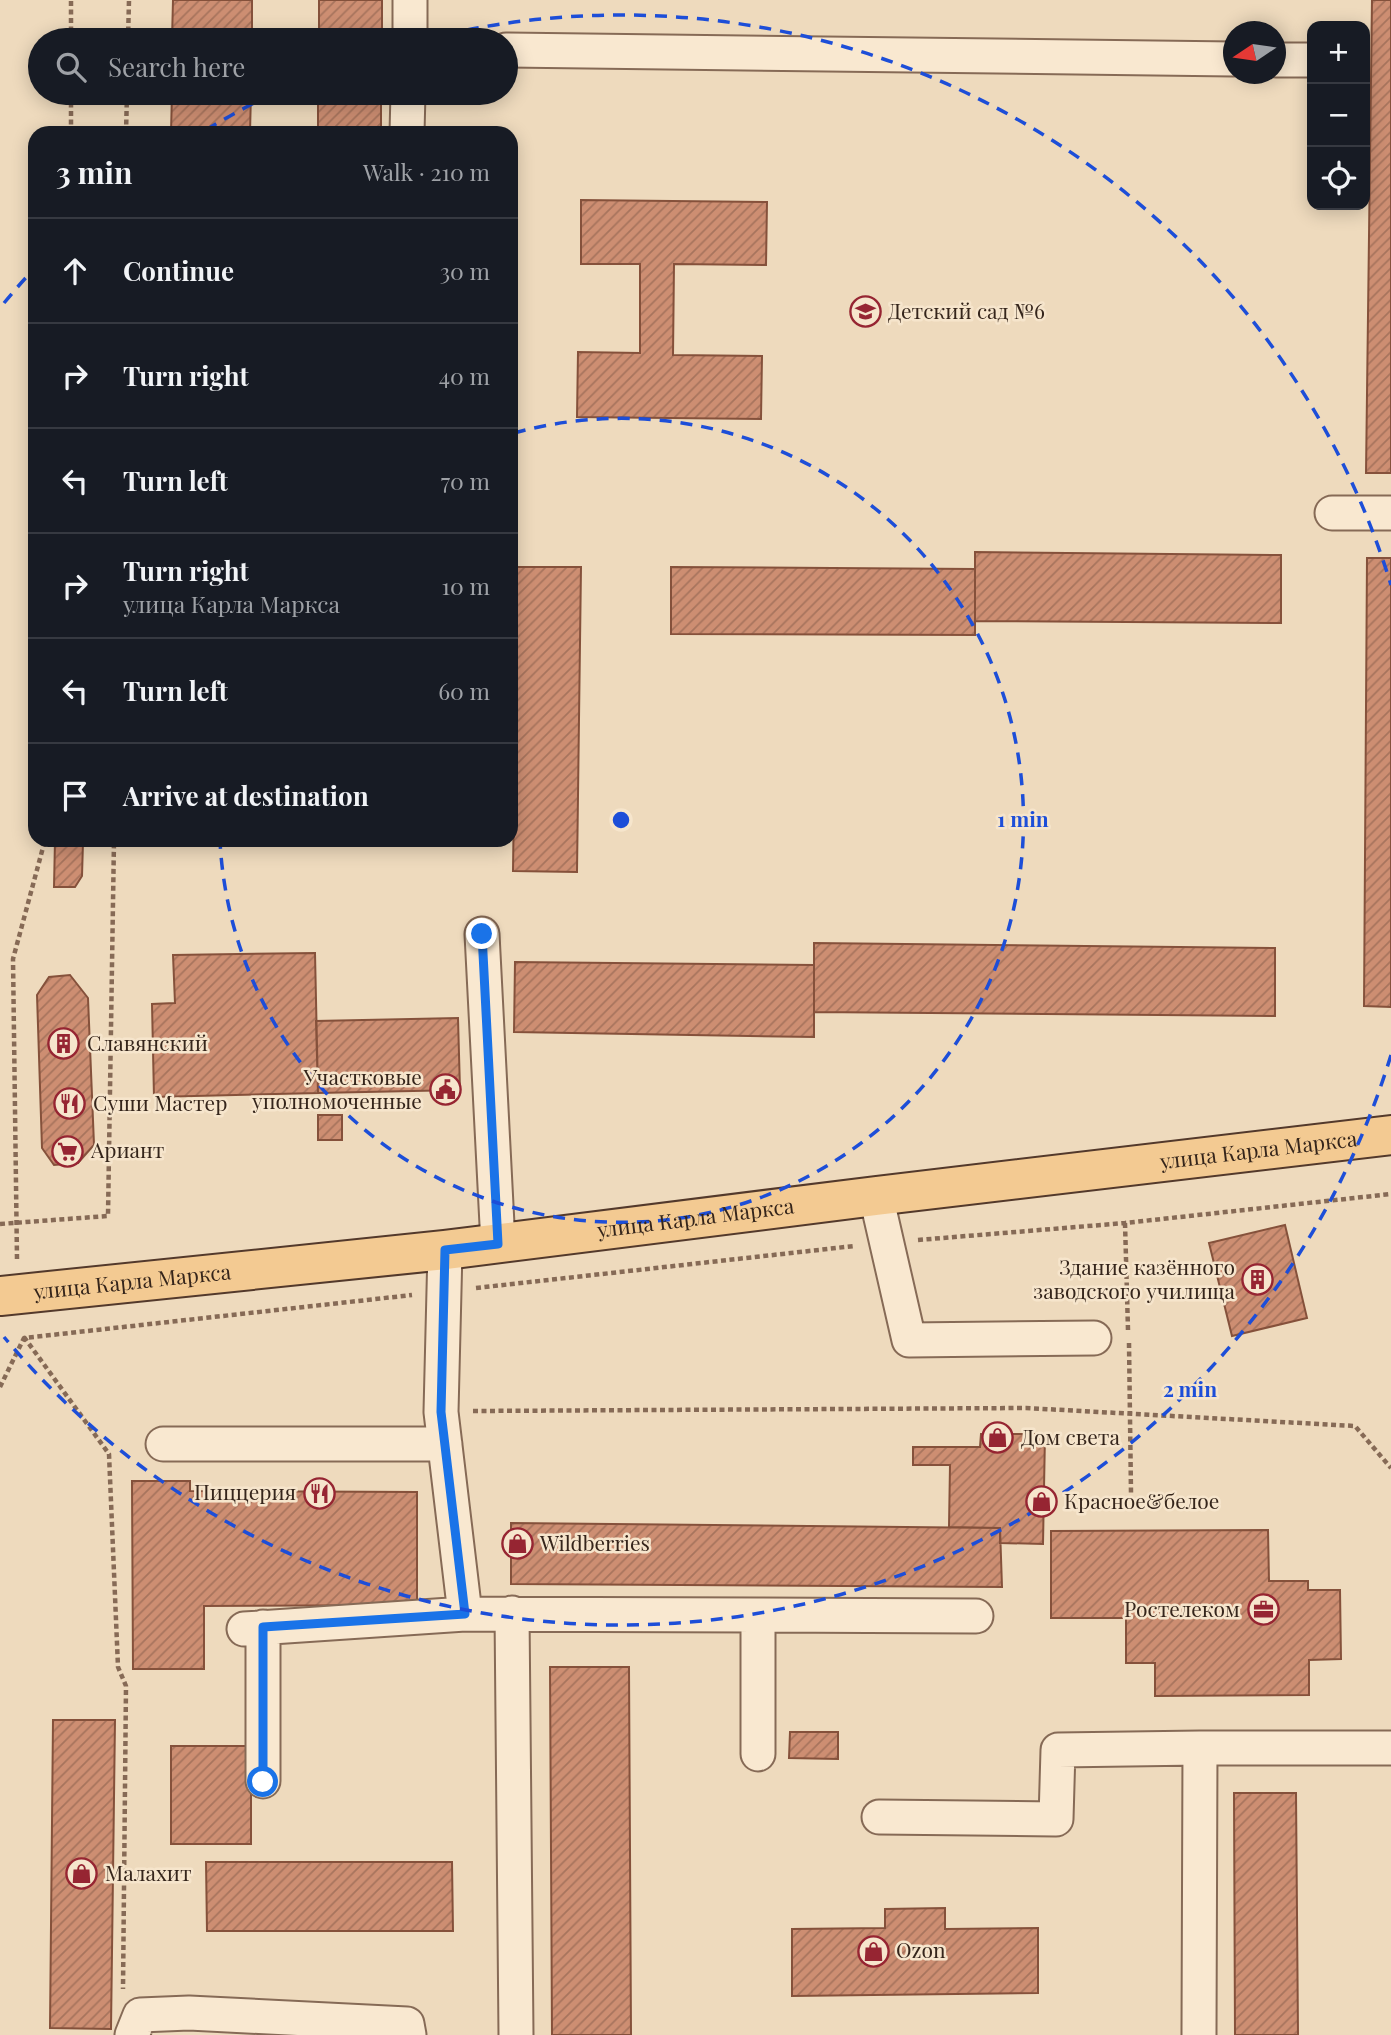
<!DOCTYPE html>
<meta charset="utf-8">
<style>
body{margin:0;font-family:"Playfair Display",serif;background:#242831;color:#f1f3f6}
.controls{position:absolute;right:21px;top:21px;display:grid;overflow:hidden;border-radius:14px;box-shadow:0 4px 18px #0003}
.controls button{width:63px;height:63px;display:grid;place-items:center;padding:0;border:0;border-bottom:2px solid #363941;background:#171b24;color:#f1f3f6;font:35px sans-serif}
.compass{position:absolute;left:1223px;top:21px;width:63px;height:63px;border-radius:50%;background:#171b24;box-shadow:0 4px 18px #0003;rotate:257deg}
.stop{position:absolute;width:21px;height:21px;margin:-16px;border:5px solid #1a73e8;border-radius:50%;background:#fff}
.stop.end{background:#1a73e8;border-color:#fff;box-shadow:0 2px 7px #0008}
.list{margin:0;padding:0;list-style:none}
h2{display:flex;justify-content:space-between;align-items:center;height:91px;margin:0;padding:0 28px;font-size:30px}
h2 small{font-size:23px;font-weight:400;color:#9ea1a6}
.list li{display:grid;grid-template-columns:46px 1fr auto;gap:21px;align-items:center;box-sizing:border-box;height:105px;padding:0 28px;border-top:2px solid #363941}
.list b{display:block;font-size:26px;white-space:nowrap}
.list p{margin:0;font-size:23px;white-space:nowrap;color:#9ea1a6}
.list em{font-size:23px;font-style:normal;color:#9ea1a6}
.icon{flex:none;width:38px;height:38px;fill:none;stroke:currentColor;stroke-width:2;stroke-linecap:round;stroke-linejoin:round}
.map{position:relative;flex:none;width:1391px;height:2035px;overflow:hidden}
.search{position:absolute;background:#171b24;box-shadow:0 4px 18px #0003;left:28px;top:28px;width:490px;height:77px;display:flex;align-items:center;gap:18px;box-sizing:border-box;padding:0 24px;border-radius:38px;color:#9ea1a6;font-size:26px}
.panel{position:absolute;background:#171b24;box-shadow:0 4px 18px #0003;left:28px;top:126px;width:490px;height:721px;border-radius:21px}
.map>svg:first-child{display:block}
.building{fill:url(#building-hatch);stroke:#85513b;stroke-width:2}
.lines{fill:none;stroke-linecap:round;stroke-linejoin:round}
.minor-casing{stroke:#866a56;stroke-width:37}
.major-casing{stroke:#53392b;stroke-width:42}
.path{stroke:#866a56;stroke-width:4.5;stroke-dasharray:5 3.5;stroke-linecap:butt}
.minor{stroke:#f9e8d0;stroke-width:33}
.major{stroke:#f3ca92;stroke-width:38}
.route{stroke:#1a73e8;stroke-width:9}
.ring{fill:none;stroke:#1d4ed8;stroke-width:3.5;stroke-dasharray:12 9}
.labels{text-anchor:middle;stroke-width:5;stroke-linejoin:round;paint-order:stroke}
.poi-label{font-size:21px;fill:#35251b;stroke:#f6e5cc;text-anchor:start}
.street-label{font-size:21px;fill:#35251b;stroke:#f6e5cc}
.centre{fill:#1d4ed8;stroke:#f6e5cc;stroke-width:3.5}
.ring-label{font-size:21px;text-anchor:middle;font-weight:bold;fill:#1d4ed8;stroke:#f6e5cc;stroke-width:5;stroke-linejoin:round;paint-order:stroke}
</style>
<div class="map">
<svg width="1391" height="2035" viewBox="0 0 1391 2035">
<defs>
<pattern id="building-hatch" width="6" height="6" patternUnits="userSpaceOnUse" patternTransform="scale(1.75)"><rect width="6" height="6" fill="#cd8e72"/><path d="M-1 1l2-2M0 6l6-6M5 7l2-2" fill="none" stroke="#a7745d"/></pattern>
</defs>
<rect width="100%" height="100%" fill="#eedabd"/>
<path class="building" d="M173,0h79v40h-80z
M319,0h63v40h-63z
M1372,0h19v473h-25z
M172,93h79l-1,40h-79z
M318,93h63v40h-63z
M581,200l186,2 -1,63 -92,-1 -1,91 89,1 -1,63 -184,-2 1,-65 62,1v-89h-59z
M975,552l306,3v68l-306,-2z
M1367,558h24v449l-27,-1z
M517,567h64l-4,305 -64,-1z
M671,567l304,2v66l-304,-1z
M55,840h27l1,2 -1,34 -7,11h-21z
M814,943l461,5v68l-461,-4z
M315,953l3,140 -164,4 -2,-93 23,-1 -2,-48z
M515,962l299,3v72l-300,-5z
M70,975l18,23 6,147 -16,18 -24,2 -12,-17 -5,-153 12,-18z
M458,1018l2,72 -142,3 -2,-72z
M318,1115h24v25h-24z
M1285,1225l22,93 -75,18 -23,-93z
M981,1434h64l-2,110 -43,-1v-15l-51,-1 1,-62h-37v-18h67z
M132,1481h58v10l227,1v113l-213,1v63h-71z
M511,1523l489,5 2,59 -491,-3z
M1268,1530l1,51h39v9h32l1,69 -32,1v35l-154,1v-33h-29v-45h-75v-87z
M550,1667h79l2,368h-79z
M53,1720h62l-4,309 -61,-1z
M790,1732h48v27l-49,-1z
M171,1746h80v98h-80z
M1234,1793h62l2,242h-63z
M206,1862h246l1,69h-246z
M945,1908v21l93,-1v65l-246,3v-67l93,-1v-19z"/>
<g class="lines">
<defs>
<path id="minor" d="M410,0v40
M506,50l728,9
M1276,60h36
M407,133l1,-40
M1332,513h59
M482,934l16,310
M876,1196l33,144 185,-2
M445,1250l-4,162 24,202 293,1v139
M163,1444h282
M512,1613l4,422
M758,1615l218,1
M244,1629l221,-15
M263,1781v-154
M879,1817l177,2 2,-69 142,-2
M132,2035l8,-20 49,-2 218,11 2,11
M1199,2035l1,-287h191"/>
<g id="major">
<path id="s1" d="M0,1296l445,-46 431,-54 515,-61"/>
</g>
</defs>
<use href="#minor" class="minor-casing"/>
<use href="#major" class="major-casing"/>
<path class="path" d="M71,40v-40
M128,40l1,-40
M71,133v-40
M126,133l1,-40
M1125,1223l3,107
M0,1224l108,-8 6,-376
M918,1240l207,-17 266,-29
M17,1259l-4,-300 32,-119
M476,1288l378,-42
M24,1337l85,117 9,213 8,19 -3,303
M1129,1343l2,150
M0,1387l24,-49 388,-43
M473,1411l553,-3 329,18 36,42"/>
<use href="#minor" class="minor"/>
<use href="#major" class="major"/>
</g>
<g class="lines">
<path class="route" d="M263,1782v-155l202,-13 -24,-202 4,-162 53,-6 -16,-310"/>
</g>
<g class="ring">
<path d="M514 433A402 402 0 1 1 220 841"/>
<path d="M1391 1055A805 805 0 0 1 4 1337M4 303A805 805 0 0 1 32 271M206 130A805 805 0 0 1 274 93M426 39A805 805 0 0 1 1391 585"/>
</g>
<defs>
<symbol id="school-ring" viewBox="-11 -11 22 22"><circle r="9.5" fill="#f6e5cc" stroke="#962532" stroke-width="1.5"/><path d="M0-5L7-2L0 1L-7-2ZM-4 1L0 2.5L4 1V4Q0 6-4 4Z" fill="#962532"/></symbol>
<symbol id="building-ring" viewBox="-11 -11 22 22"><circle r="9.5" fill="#f6e5cc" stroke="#962532" stroke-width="1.5"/><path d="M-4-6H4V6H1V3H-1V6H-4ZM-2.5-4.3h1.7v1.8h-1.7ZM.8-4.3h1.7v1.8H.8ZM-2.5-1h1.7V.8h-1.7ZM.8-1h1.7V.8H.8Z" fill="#962532"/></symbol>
<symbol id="civic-ring" viewBox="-11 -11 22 22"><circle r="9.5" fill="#f6e5cc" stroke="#962532" stroke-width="1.5"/><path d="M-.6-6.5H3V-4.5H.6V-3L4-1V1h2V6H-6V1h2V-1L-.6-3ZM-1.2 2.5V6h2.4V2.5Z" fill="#962532"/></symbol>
<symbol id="restaurant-ring" viewBox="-11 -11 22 22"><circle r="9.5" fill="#f6e5cc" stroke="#962532" stroke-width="1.5"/><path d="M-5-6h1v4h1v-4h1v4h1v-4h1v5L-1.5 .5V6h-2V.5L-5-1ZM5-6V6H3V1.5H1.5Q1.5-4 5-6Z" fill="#962532"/></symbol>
<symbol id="supermarket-ring" viewBox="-11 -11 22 22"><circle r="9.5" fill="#f6e5cc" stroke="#962532" stroke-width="1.5"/><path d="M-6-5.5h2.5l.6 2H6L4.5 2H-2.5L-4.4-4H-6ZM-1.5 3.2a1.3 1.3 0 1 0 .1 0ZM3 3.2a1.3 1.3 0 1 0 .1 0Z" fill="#962532"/></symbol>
<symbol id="shop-ring" viewBox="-11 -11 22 22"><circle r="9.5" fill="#f6e5cc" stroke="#962532" stroke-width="1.5"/><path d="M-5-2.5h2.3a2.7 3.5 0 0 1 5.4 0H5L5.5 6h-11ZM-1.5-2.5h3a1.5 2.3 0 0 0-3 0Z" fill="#962532"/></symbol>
<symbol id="office-ring" viewBox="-11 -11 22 22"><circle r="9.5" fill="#f6e5cc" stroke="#962532" stroke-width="1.5"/><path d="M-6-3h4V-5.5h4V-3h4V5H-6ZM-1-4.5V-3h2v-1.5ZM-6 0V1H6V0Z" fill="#962532"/></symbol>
</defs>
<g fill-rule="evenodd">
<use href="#school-ring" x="848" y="294" width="35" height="35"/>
<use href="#building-ring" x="46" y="1026" width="35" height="35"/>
<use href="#civic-ring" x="428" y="1072" width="35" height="35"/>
<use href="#restaurant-ring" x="52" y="1086" width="35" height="35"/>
<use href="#supermarket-ring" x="50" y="1134" width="35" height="35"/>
<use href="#building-ring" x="1240" y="1262" width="35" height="35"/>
<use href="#shop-ring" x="980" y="1420" width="35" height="35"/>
<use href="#restaurant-ring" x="302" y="1476" width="35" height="35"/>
<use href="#shop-ring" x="1024" y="1484" width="35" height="35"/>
<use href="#shop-ring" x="500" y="1526" width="35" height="35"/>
<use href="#office-ring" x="1246" y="1592" width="35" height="35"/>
<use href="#shop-ring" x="64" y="1856" width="35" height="35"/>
<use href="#shop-ring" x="856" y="1934" width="35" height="35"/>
</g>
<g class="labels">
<g class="poi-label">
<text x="888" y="319">Детский сад №6</text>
<text x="87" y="1051">Славянский</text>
<text x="422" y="1085" text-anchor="end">Участковые<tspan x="422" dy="24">уполномоченные</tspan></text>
<text x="93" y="1111">Суши Мастер</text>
<text x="91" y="1158">Ариант</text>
<text x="1235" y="1275" text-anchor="end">Здание казённого<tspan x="1235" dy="24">заводского училища</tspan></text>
<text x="1021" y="1445">Дом света</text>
<text x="296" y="1500" text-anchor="end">Пиццерия</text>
<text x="1064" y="1509">Красное&amp;белое</text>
<text x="540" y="1551">Wildberries</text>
<text x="1240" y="1617" text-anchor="end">Ростелеком</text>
<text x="105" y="1881">Малахит</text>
<text x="896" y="1958">Ozon</text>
</g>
<g class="street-label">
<text dy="7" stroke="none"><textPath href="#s1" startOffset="1267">улица Карла Маркса</textPath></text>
<text dy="7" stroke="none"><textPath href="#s1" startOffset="700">улица Карла Маркса</textPath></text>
<text dy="7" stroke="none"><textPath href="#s1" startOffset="133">улица Карла Маркса</textPath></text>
</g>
</g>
<circle cx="621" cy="820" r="10" class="centre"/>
<g class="ring-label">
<text x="1023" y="827">1 min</text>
<text x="1190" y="1397">2 min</text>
</g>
</svg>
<div class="controls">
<button>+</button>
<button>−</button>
<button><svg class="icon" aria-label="locate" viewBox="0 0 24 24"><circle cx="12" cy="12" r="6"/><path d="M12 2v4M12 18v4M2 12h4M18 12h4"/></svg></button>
</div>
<svg class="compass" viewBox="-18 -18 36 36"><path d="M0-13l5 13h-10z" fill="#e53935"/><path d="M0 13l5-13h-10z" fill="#9ea1a6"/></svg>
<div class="stop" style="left:263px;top:1782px"></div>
<div class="stop end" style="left:482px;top:934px"></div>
<div class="search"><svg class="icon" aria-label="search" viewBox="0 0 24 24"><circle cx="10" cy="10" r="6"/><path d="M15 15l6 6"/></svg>Search here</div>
<section class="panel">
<h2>3 min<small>Walk · 210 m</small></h2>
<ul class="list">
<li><svg class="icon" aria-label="ahead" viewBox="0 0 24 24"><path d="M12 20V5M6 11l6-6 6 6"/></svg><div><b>Continue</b></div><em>30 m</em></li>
<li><svg class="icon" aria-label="right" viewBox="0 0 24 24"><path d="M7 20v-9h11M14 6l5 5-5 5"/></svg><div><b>Turn right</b></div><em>40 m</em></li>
<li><svg class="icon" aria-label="left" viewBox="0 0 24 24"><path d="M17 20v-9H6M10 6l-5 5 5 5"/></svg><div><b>Turn left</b></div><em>70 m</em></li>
<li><svg class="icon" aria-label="right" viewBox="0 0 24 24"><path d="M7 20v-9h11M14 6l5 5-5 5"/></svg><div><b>Turn right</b><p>улица Карла Маркса</p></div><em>10 m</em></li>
<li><svg class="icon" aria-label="left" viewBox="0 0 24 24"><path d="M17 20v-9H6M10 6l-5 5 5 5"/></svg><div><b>Turn left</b></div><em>60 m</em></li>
<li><svg class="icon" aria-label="arrive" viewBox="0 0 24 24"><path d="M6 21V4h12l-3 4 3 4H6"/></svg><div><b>Arrive at destination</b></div></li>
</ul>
</section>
</div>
